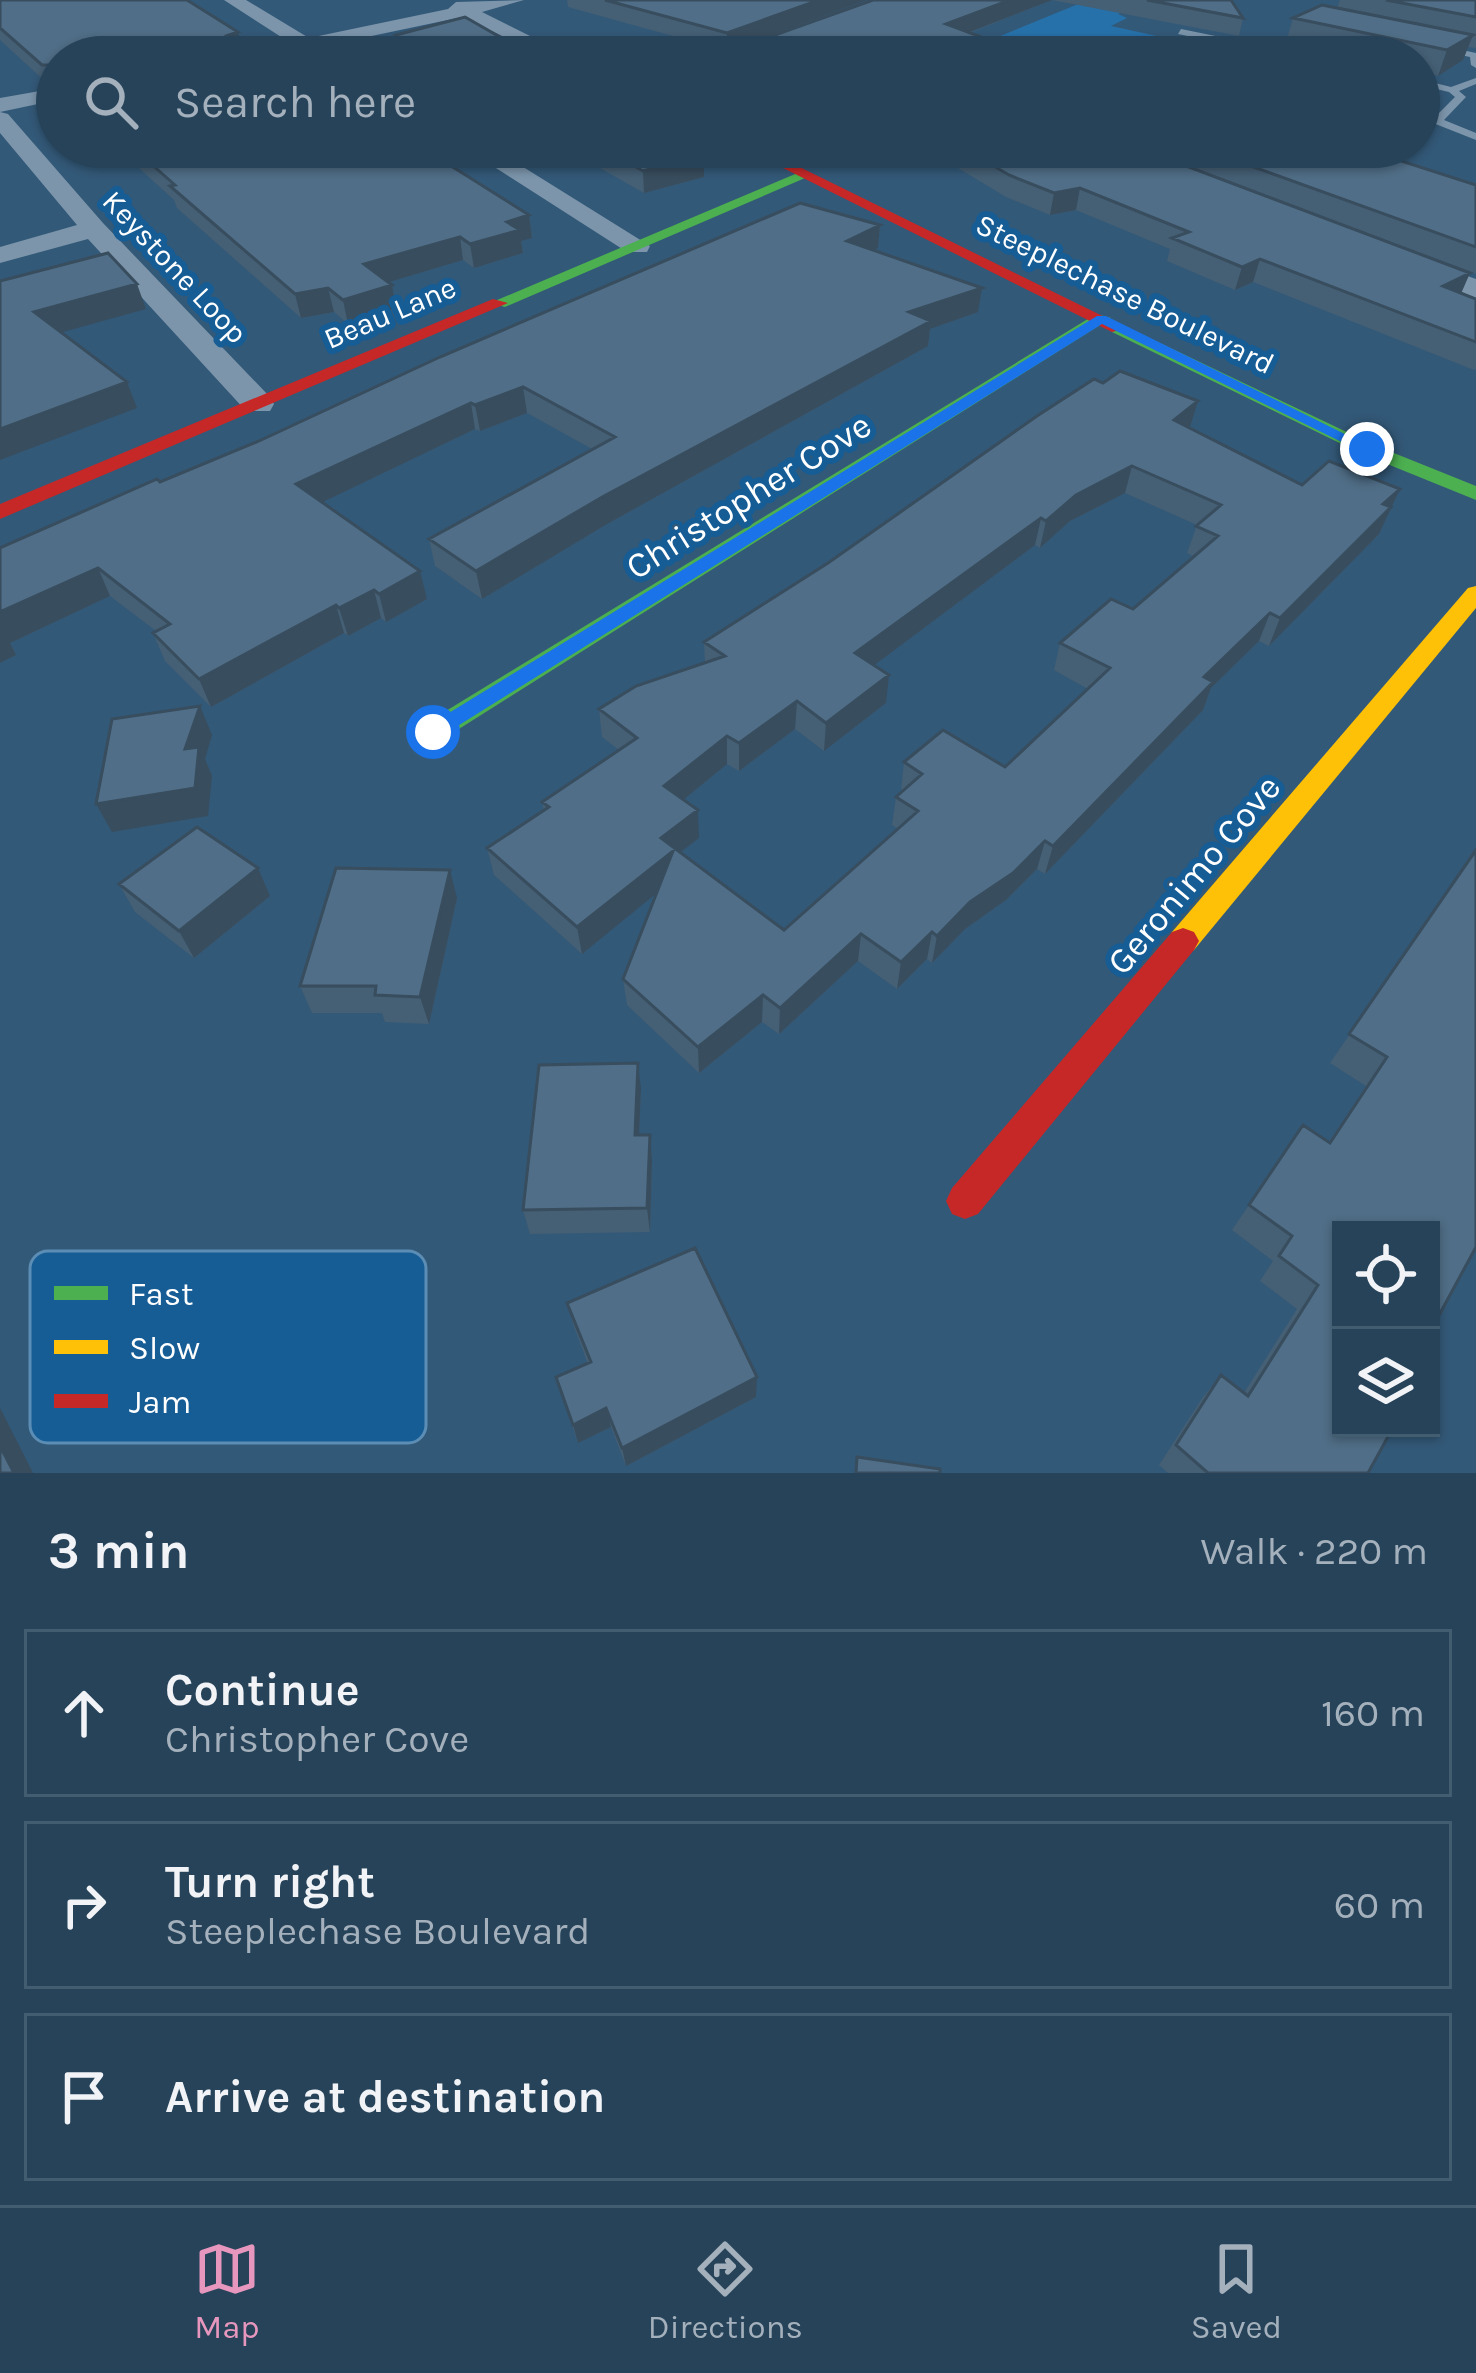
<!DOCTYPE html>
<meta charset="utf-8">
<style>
body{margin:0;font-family:Karla,sans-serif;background:#2e4a60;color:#f1f3f6}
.controls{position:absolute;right:36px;bottom:36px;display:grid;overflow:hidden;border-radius:0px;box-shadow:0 3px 9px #0004}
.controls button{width:108px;height:108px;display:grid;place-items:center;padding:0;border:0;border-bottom:3px solid #425c70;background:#26435a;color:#f1f3f6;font:60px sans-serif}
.stop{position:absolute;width:36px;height:36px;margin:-27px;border:9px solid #1a73e8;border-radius:50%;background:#fff}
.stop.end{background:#1a73e8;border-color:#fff;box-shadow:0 3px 12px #0008}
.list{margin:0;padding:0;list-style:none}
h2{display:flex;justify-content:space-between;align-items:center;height:156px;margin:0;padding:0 48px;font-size:51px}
h2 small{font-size:39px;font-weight:400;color:#a4b0bb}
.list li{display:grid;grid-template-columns:78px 1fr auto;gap:36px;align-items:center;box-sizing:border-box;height:168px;margin:0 24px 24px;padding:0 24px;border:3px solid #425c70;border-radius:0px}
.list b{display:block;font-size:45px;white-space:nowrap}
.list p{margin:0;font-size:39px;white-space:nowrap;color:#a4b0bb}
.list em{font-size:39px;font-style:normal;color:#a4b0bb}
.icon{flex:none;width:66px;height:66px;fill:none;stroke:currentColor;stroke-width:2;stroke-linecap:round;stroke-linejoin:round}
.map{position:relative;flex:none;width:1476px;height:1473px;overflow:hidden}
.search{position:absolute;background:#26435a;box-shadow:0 3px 9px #0004;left:36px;right:36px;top:36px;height:132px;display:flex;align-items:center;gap:30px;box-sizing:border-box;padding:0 42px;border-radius:66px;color:#a4b0bb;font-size:45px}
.sheet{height:732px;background:#26435a}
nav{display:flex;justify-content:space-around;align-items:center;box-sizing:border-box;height:168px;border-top:3px solid #425c70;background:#26435a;font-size:33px;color:#a4b0bb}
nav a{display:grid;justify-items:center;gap:6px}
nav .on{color:#e797bd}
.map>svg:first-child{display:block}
.green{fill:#2771aa}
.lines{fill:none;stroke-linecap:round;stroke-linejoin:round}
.lane{fill:#7c95ab;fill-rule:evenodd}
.street{fill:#7c95ab;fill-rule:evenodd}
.fast{fill:#4caf50;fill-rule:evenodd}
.slow{fill:#ffc107;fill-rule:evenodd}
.jam{fill:#c62828;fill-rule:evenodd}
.wall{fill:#455f74;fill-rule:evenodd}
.shaded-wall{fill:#384d5e}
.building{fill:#506e87;stroke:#384d5e;stroke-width:3;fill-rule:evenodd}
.route{fill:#1a73e8}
.labels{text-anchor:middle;stroke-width:12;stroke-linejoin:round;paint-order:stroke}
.far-street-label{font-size:30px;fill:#fff;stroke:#165c95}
.street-label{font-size:36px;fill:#fff;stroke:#165c95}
.key{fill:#165c95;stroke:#5c8db5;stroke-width:3}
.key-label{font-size:33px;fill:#fff}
</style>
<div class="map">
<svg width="1476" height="1473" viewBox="0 0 1476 1473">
<rect width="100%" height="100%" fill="#335978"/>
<path class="green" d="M1088,0h61l-31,14 9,4 -16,8 142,31h-196l-59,-20z"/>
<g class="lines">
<path class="lane" d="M1181,29l123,25 5,3h-19l-112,-23z
M1439,45l37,8v15l-5,-3 -1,-8 -34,-7z
M1476,78v6l-17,7 7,6 -22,23 32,13v7l-43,-17v-4l22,-22 -6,-5 -30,-7v-6l32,8z"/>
<path class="street" d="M224,0h22l63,38 139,-29 8,-7 68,-2 -42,12 90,45h-26l-84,-40 -138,29 4,5 -10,6 -15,-6 -68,6 54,-15z
M880,0h26l-153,57h-29z
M57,88v12l-57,12v-14z
M0,112l8,2 95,109 167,174 4,7 -4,7h-24l-158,-172 -88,24v-16l77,-22 -77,-92z
M463,147h28l159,99 -3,6h-20z
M1408,255l68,24v19l-78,-29 -4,-6z"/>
<path class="fast" d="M800,172l12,3 -307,132 -15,-4z
M1096,314l15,4 -668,421h-20l-3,-7 3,-7z
M1118,323l256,122 102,41v14l-116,-47 -248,-121 -3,-4z"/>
<path class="slow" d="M1476,586v22l-282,342 -11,4 -11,-4 -5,-9 5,-9 296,-344z"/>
<path class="jam" d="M741,147h18l368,181 -15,4z
M493,299l15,4 -508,216v-15z
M1183,928l11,4 5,9 -5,9 -216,264 -13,5 -13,-5 -6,-13 6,-13 220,-256z"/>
</g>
<path class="wall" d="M0,0l241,41 -184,16v28h-8l-49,-45z
M567,0h300l-140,51 -159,-44z
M873,0h358l12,18 -4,18 -187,-36 -83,33 66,24h-277v-16z
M1340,0h136v48l-8,-1 -5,13 -25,16 -19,-5v-14h-66l-67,-15 7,-24 44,-10z
M396,35l139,22h-131l-4,-2z
M116,147h305l108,68 3,23 -11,3 2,12 -49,15 -11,-8 -75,22 4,3 4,23 -48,16 -14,-12 -33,6 -124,-110 -3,-8z
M563,147h126l15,7v23l-60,16z
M934,147h424l118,38v89l-281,-105 281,130v70l-2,1 -221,-88 -18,8 -68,-29 3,-12 -94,-39 -26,5 -44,-18 -68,-41z
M880,225l-2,23 -4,2 104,62 -48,17 -2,17 -321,178 -125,75 -47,-33 -6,-27 163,-90 -65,-36 -47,18 -5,-2 -153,73 105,97 -41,23 -5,-4 -33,18 -4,-3 -133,74 -46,-46 -12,-28 3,-2 -46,-35 -100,47 6,12 -16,8v-115l160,-66z
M1103,383l95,18 -9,27 113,57 98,4 -21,45 -110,112 -10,-5 -48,47 -8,22 -158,164 -8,-5 -31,31 -41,29 -33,34 -5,-4 -30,30 -39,-28 -79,73 -17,-12 -63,51 -72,-68 -4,-26 33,-86 -74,61 -88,-79 -7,-27 57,-37 -2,-9 77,-52 -17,-13 -3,-28 106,-46 -1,-21zM1125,493l72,32 -10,28 8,4 -62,52 -73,34 -6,27 34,19 -83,78 -101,-5 -3,28 2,1 -7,6 -4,28 6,4 -114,101 -104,-78 19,-14 -16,-38 44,-36 12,7 56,-42 29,22 62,-48 -12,-38 161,-120 5,3 30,-27z
M1476,850l-45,380 -63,243h-200l-9,-8 44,-68 18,-22 23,18 53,-84 -37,-28 13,-20 -41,-31 71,-105 26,17 37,-56 -36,-23z
M119,884l151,12 -76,62 -59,-46z
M457,898l-28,126 -44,-2 -3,-9h-70l-12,-27z
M641,1089l-2,46h11l2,25 -2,72 -120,2 -7,-24z
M567,1303l189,94 -130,69 -15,-39 -33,16 -22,-66 32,-13 -15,-40z"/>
<path class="shaded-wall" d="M819,0h48l-140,51v-18z
M1010,0h42l-108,42 2,-18z
M238,32l5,18 -12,5 -5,-19z
M1473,35l-10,25 -25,16 9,-26z
M704,154v23l-60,16 -1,-22z
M1080,188l-4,22 -26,5 4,-22z
M529,215l3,23 -11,3 2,12 -49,15 -4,-24 37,-22z
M880,225l-2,23 -33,17 2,-24z
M460,237l3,23 -94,28 -5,-24z
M1260,259l-7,23 -18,8 7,-23z
M1470,273l-10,23 -17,-10z
M137,284l9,25 -101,28 -11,-25z
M392,285l4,23 -48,16 -5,-24z
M328,288l6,24 -33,6 -6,-24z
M982,288l-4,24 -48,17 -2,17 -321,178 -125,75 -6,-28 433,-259z
M127,382l10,26 -137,52v-31z
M523,387l4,26 -47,18 -5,-26z
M1198,401l-8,26 -24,19 8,-26z
M471,403l4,26 -171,82 -8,-27z
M1132,466l-7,27 -55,28 -30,27 6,-27 30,-26z
M1400,489l-21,45 -110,112 11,-28 103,-114z
M1041,518l-6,27 -182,136 2,-28z
M98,568l12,28 -100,47 6,12 -16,8v-51z
M420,571l7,28 -41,23 -7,-28z
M374,590l7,28 -33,18 -9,-28z
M336,605l8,28 -133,74 -12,-28z
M1270,613l-11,28 -48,47 -8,22 -158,164 8,-28 151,-169z
M889,675l-3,28 -62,48 2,-28z
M797,701l-2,28 -56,42v-28z
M200,706l12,29 -7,24 7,17 -4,40 -96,16 -16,-28 89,-55z
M727,736v28l-61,50 -2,-28z
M698,810l1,28 -26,20 1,21 -92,75 -5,-27 84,-89z
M1045,841l-8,28 -31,31 -41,29 -33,34 5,-27 33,-34z
M258,868l12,28 -76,62 -15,-27z
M450,870l7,28 -28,126 -9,-27z
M932,932l-5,27 -30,30 4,-27z
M861,934l-3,27 -79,73 1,-26z
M763,995l-1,27 -63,51 -1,-26z
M638,1063l3,26 -3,71 -3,-25z
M650,1135l2,25 -2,72 -3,-24z
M757,1377l-1,20 -130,69 -4,-18z
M0,1408l33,65h-19l-14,-27z
M606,1408l5,19 -33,16 -5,-18z"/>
<path class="building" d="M0,0h187l51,32 -12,4 1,6 26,-1 26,16h-222v23l-3,-3 -1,-12h-11l-42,-37z
M605,0h214l-92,33z
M873,0h137l-64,24 89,33h-263l20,-7 -34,-9z
M1147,0h84l12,18z
M1386,0h90v17z
M1322,5l151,30 -26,15 -154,-32z
M465,17l70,40h-99l-40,-22z
M132,147h289l108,68 -22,7 13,8 -50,14 -10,-7 -96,27 28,21 -49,15 -15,-12 -33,6 -125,-108 5,-1z
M600,147h89l15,7 -61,17z
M961,147h175l334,126 -27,13 33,13v43l-216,-83 -18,8 -70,-29 17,-6 -109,-44 -26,5 -45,-18z
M1198,147h160l118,38v62z
M800,203l80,22 -33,16 135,47 -73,24 22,9 -327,175 -128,75 -47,-32 186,-102 -92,-50 -48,18 -4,-2 -175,81 124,87 -41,23 -5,-4 -35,18 -3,-3 -137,74 -46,-46 17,-9 -72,-56 -98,44v-64l157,-69 3,3 99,-41 181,-84z
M108,253l29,31 -103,28 93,70 -127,47v-148z
M1120,371l78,30 -24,19 128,65 27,-24 71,28 -17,15 8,3 -111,111 -10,-5 -66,64 9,5 -160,164 -8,-5 -32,32 -43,29 -33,34 -5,-4 -31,30 -40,-28 -81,74 -17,-13 -65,52 -75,-68 50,-128 -96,76 -90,-79 62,-41 -7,-5 95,-64 -38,-29 37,-23 89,-30 -21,-14 124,-79 209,-147 57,-37 9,4zM1132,466l89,39 -25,21 22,10 -85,73 -22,-10 -51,44 50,25 -105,99 -62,-37 -39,32 18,12 -26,23 22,14 -134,119 -123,-92 37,-28 -34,-24 63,-50 12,7 58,-42 29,22 63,-48 -34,-22 186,-135 5,3 30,-26z
M200,706l-15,43 14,-2 -4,41 -99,16 16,-85z
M197,827l61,41 -79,63 -60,-47z
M1476,850v397l-45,83v-100h-90v198h42l7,5 -22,40h-160l-32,-28 45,-70 27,21 70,-111 -39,-29 13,-20 -43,-31 54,-80 27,18 57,-86 -38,-23z
M336,868l114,2 -30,127 -45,-2 1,-9h-76z
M638,1063l-3,72h15l-3,73 -124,2 16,-145z
M695,1248l62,129 -135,71 -16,-40 -33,17 -17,-48 35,-15 -24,-59z
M0,1446l14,27h-14z
M857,1457l83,12v4h-84z"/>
<path class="route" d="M1097,316h9l269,133 -13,3 -260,-128 -662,413h-14v-10z"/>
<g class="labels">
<g class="far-street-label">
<text transform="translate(175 267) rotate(47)" y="10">Keystone Loop</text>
<text transform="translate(1125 294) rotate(26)" y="10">Steeplechase Boulevard</text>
<text transform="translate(390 313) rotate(-23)" y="10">Beau Lane</text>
</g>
<g class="street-label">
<text transform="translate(748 495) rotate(-32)" y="13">Christopher Cove</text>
<text transform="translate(1193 874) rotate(-50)" y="13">Geronimo Cove</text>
</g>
</g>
<rect x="30" y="1251" width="396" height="192" rx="18" class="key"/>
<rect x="54" y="1286" width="54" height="14" fill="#4caf50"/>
<rect x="54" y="1340" width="54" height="14" fill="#ffc107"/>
<rect x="54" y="1394" width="54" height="14" fill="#c62828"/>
<g class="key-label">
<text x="129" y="1305">Fast</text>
<text x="129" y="1359">Slow</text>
<text x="129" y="1413">Jam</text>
</g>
</svg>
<div class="controls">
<button><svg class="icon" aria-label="locate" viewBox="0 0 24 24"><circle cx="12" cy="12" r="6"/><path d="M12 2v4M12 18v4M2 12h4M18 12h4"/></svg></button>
<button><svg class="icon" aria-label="layers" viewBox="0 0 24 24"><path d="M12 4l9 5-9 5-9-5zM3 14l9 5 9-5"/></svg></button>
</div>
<div class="stop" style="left:433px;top:732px"></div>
<div class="stop end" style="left:1367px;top:449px"></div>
<div class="search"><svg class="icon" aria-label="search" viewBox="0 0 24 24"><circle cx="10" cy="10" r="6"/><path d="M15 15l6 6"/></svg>Search here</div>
</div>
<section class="sheet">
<h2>3 min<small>Walk · 220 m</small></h2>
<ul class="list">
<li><svg class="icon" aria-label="ahead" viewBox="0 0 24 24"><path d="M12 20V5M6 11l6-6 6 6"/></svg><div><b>Continue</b><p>Christopher Cove</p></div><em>160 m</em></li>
<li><svg class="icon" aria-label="right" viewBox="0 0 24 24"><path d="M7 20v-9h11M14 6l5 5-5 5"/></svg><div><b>Turn right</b><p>Steeplechase Boulevard</p></div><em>60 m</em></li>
<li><svg class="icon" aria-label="arrive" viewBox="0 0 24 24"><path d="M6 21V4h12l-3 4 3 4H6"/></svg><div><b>Arrive at destination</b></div></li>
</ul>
</section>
<nav>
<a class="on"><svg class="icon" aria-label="map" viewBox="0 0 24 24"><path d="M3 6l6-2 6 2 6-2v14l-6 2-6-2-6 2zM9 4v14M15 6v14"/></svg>Map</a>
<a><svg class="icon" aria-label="directions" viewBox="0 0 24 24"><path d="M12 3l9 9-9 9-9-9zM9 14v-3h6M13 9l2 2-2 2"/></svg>Directions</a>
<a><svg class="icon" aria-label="saved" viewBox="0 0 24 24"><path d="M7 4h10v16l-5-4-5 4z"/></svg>Saved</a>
</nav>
